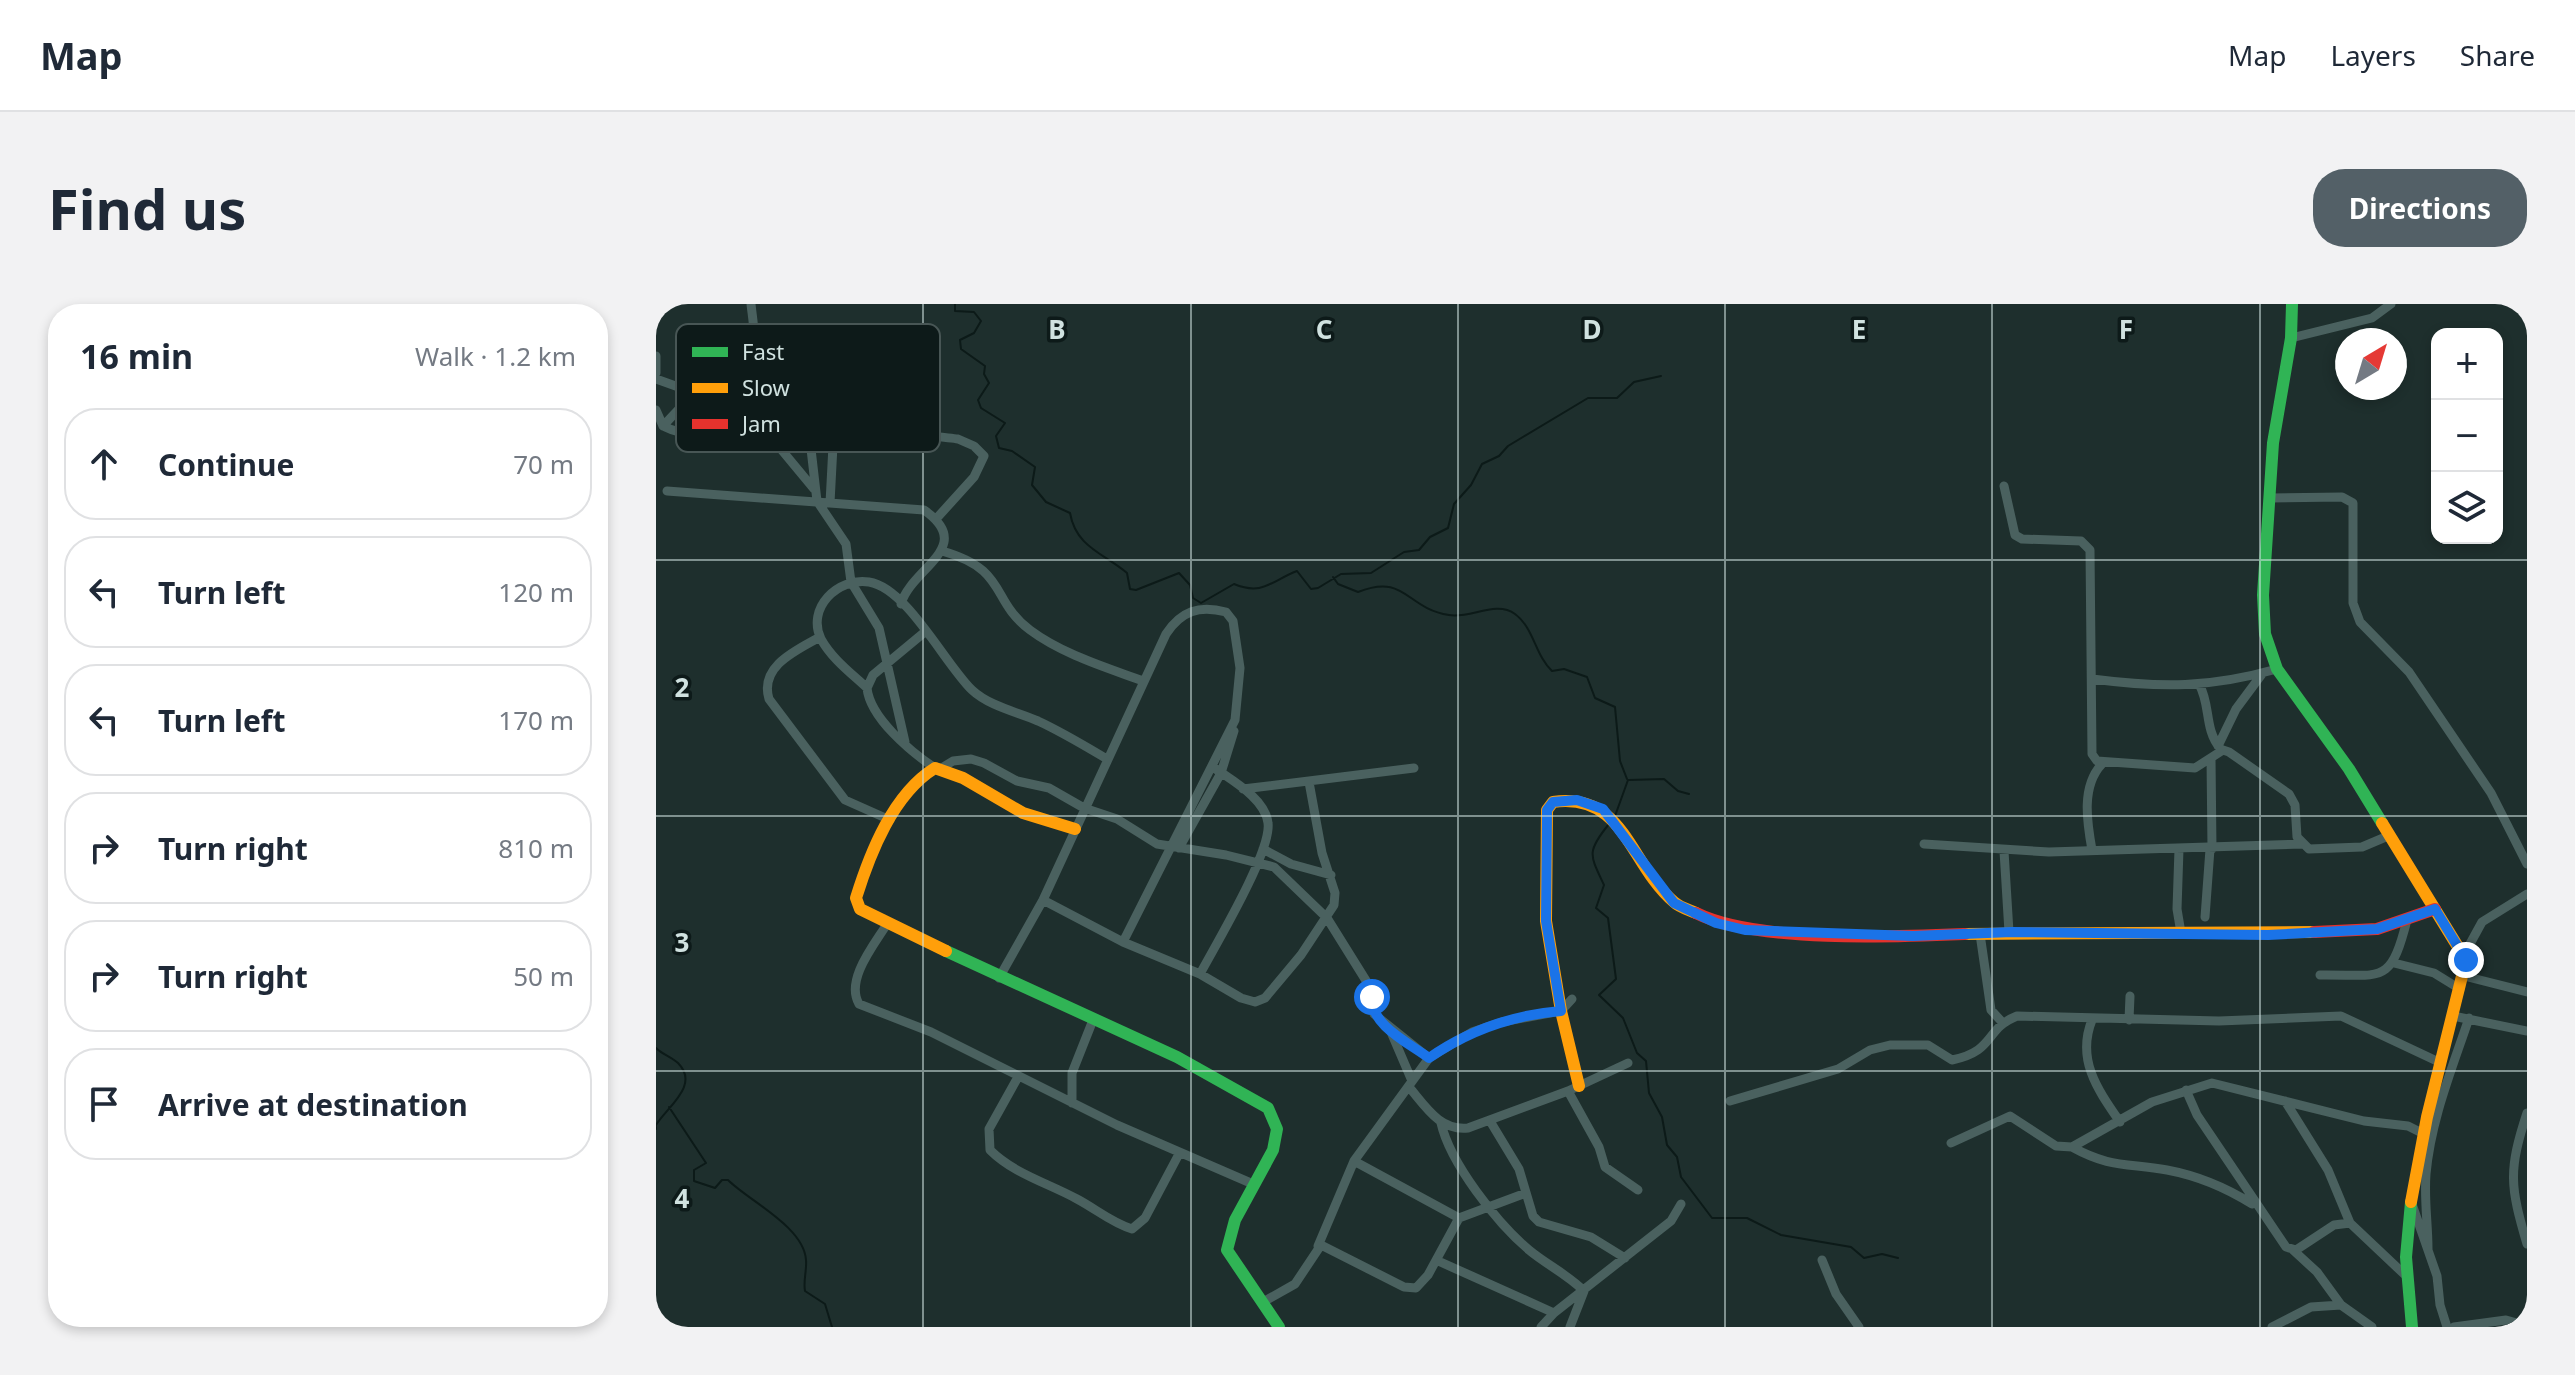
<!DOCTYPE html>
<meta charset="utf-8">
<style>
body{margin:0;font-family:"Noto Sans",sans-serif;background:#f2f2f3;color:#1f2937}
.controls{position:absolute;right:24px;top:24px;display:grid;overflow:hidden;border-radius:16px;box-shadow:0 4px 12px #0003}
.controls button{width:72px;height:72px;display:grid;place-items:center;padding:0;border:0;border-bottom:2px solid #e0e1e3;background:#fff;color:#1f2937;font:40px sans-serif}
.compass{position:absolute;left:1679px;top:24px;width:72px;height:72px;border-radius:50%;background:#fff;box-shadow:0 4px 12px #0003;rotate:38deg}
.stop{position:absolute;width:24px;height:24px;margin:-18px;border:6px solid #1a73e8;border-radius:50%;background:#fff}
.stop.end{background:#1a73e8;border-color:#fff;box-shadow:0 2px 8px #0008}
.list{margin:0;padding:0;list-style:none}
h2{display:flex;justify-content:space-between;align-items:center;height:104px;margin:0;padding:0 32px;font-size:34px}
h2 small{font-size:26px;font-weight:400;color:#747a83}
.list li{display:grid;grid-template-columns:52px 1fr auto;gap:24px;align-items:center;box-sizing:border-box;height:112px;margin:0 16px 16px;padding:0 16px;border:2px solid #e0e1e3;border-radius:32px}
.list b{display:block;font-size:30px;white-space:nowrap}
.list em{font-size:26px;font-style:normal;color:#747a83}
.icon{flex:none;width:44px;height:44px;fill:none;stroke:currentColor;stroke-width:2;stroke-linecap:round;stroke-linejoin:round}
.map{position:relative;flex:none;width:1871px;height:1023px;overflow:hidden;border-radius:32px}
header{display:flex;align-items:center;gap:48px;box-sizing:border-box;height:112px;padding:0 40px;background:#fff;border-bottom:2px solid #e0e1e3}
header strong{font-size:38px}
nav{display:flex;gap:44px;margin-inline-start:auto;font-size:28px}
.intro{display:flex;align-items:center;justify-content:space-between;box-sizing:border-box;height:192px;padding:0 48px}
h1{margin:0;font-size:56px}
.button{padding:20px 36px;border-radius:32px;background:#536067;color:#fff;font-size:28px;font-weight:700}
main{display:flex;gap:48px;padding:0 48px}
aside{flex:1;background:#fff;border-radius:32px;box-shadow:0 4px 12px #0003}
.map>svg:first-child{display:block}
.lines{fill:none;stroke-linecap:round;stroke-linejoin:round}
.stream{stroke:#0c1a18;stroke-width:2}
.street{stroke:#4a615f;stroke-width:9}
.fast{stroke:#30b455;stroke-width:12}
.slow{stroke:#ff9f0a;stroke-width:12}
.jam{stroke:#e5322d;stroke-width:12}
.route{stroke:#1a73e8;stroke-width:10}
.grid{fill:none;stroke:#d0e2e0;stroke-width:2;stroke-opacity:0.55}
.key{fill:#0d1a19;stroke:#485655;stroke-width:2}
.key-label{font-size:22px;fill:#d0e2e0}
.grid-label{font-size:26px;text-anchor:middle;font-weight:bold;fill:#d0e2e0;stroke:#0d1a19;stroke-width:7;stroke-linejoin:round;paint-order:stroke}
</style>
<header>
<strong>Map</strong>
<nav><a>Map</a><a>Layers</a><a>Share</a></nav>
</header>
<div class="intro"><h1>Find us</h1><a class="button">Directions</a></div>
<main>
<aside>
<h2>16 min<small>Walk · 1.2 km</small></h2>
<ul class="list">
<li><svg class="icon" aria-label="ahead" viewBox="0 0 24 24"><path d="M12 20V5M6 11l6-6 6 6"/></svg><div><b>Continue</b></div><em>70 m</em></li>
<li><svg class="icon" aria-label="left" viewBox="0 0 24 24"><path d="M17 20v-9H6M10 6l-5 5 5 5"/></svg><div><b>Turn left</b></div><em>120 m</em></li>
<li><svg class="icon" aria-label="left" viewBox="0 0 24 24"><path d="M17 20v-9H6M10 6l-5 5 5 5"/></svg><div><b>Turn left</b></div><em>170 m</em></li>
<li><svg class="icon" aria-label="right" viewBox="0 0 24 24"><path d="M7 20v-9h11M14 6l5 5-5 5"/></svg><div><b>Turn right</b></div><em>810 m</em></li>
<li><svg class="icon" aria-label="right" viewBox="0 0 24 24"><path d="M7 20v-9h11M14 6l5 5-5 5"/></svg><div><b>Turn right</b></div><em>50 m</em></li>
<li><svg class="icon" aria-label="arrive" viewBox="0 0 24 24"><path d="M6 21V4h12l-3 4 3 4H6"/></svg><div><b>Arrive at destination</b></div></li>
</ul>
</aside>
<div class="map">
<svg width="1871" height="1023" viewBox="0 0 1871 1023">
<rect width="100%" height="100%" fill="#1e2f2d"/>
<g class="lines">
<path class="stream" d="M299,0v7l19,1 7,9 -7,12 -14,7 1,9 24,17 -1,8 5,9 -11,17 3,8 24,15 -9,13 3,12 13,3 23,16 -3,18 14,17 24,11c6,34 33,40 57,60l3,16 6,1 43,-17 11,12 3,13 8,5 33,-19c29,12 37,-3 63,-13l14,18 7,-1 23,-14 30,-1 33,-21 15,-2 11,-13 18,-9 6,-24 17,-19 11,-21 17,-8 9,-10 80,-48h29l17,-16 27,-6
M677,273l5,7 20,8c48,-19 47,16 91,23 21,4 47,-15 66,-1 19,14 20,41 37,57l12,-2 23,8 8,21 20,9 5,54 7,18
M973,476l35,-1 14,12 11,3
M959,512l13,-36
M953,520c-23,28 -19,31 -5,61l-8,23 12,10 8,61 -17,16 24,23 14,35 9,8 3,32 13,24 5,28 10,12 4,20 31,41h35l34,17 70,12 13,11 18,-4 16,4
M0,744c6,6 15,9 22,15 22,22 -10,43 -22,62
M13,803l37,56 -12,7v11l21,7 7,-8h6c21,21 76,47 78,80 1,10 -3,21 -1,31l20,13 7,23
M0,823v2"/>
<path class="street" d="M95,0c1,10 3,21 3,31 0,18 -11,51 -2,68 10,19 176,32 206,36l16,7 10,10 -10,21 -38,42
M98,28l60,3 58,10
M1635,34l81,-20 19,-14
M0,52v17
M0,75l95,34 63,76
M0,106l7,16c28,14 64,10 84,-15
M7,122l31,-33
M177,126l-22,19 6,52 29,43 5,38 28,46 26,114
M1348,182l11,49 7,4 59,2 9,9 2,204 5,7 98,7 28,-18 6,2 60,42 6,11 2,32 12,12 53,-2 26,-11
M11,187l257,19c53,37 -13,58 -23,94
M1613,194l73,-1 11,6v100l7,19 49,50 82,121 36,71
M174,199l4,-77
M286,247c67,19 47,48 88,79 32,24 75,37 113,51
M270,327l-53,44 -6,13c3,30 44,64 68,80
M164,333c-23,13 -61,29 -51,62l76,101 45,20
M1436,375c70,9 117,9 185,-10
M1543,380c12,21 5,45 21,64
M211,384c-16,-15 -35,-29 -46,-49 -15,-31 17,-62 48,-57 38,6 76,82 103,108 17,16 45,22 66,31 24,11 47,25 69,38
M1562,442l18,-37 26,-35
M1555,454l1,91
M284,465l13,-8 18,-2 13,4 33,18 32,7 35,20 33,11 40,25 69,11 48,12 53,51 43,69 4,27 55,44
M587,485l171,-21
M1268,540l125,8 253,-8
M523,544l42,-75 13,-42
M607,545l28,15 40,11
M1523,545l-2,60 4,24
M1436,546c-5,-28 -11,-64 10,-86
M1348,547l5,81
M387,596l80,42 77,32 41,24 14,4 10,-4 36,-43 33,-50 1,-12 -13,-40 -13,-71
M1549,613l5,-68
M231,620c-13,21 -42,56 -28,80l72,28 186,93 136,59
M1324,630l11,76 11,12
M1809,649l17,-31 45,-28
M1738,659l40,10 26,16
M544,670c15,-28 72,-123 68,-151 -3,-25 -37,-43 -55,-56
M1664,671c62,-1 70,12 87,-55
M1808,672l63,16
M343,674l44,-78 123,-266c15,-23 33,-29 60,-22l7,9 7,47 -5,52 -112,222
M1797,712l74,15
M1436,716c-16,40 6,70 28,102
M1473,716l1,-24
M735,728l21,49
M362,773l-29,52 1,21c24,24 58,33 87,49 19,10 35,24 55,30l13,-11 34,-64
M753,783c17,20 31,44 59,41l100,-37 60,-28
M1530,786l11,25 89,132 10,3 38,-25 16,-2
M912,787l31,56 6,20 33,23
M1074,797l108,-32 32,-19 20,-5h38l24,15c44,-9 32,-31 65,-44l202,5 122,-5 100,47
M1629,797l43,69 22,53 54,51
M416,799v-30l21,-53
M1871,809c-19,58 -17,73 0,131
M834,817l29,48 14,47 6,6 52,15 34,21
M785,819c9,40 56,100 88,127 18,15 38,24 55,41l-14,36
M1295,839l59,-27 46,30 16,1 80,-45 60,-19 152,38 44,5 16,8
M1416,843c38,21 55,16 95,23 32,6 58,17 85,34
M698,857l105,57
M1757,903l24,69 3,29 7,22
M662,942l36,-85 75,-103 43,-26 30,-10 59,-11 11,-12
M1772,945c0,-25 -4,-49 -2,-75 5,-55 26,-105 43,-156
M1637,946l24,22 24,33 31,22
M780,956l118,53
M1166,956l14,34 23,33
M607,998l32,-18 26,-39 83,42 12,1 12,-13 31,-57 67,-25
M885,1023l13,-14 117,-92 10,-17
M1616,1023l39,-20 30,-2
M1798,1023l52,-7 21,6"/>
<path class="fast" d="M1636,0l-1,34 -18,105 -10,152 2,39 12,35 72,100 33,54
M290,647l231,106 91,51 9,21 -4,21 -38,70 -8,30 52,77
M1755,898l-5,55 6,70"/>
<path class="slow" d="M1726,519l84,137 -39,157 -16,85
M1309,630l349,-2
M290,647l-86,-42 -4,-11c14,-45 37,-104 79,-130l28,10 60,35 52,16
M923,782l-18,-75 -15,-90 1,-111 6,-8c72,-10 76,62 121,100 5,5 15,8 22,11"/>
<path class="jam" d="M1040,609c61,30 199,24 269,21
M1658,628l63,-3 58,-20"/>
</g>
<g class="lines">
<path class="route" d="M716,693c-2,28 37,46 57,61 40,-28 84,-43 132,-47l-15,-90 1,-111 6,-8 24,-2 26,9 71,94 42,20 29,7 168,6 99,-4 256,3 109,-6 58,-20 31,51"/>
</g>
<path class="grid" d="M267,0v1023M535,0v1023M802,0v1023M1069,0v1023M1336,0v1023M1604,0v1023M0,256h1871M0,512h1871M0,767h1871"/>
<rect x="20" y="20" width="264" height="128" rx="12" class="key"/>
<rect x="36" y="43" width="36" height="10" fill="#30b455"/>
<rect x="36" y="79" width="36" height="10" fill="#ff9f0a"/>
<rect x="36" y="115" width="36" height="10" fill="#e5322d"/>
<g class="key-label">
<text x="86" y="56">Fast</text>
<text x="86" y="92">Slow</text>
<text x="86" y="128">Jam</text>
</g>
<g class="grid-label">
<text x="401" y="35">B</text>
<text x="668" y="35">C</text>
<text x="936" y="35">D</text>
<text x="1203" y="35">E</text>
<text x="1470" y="35">F</text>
<text x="26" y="393">2</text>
<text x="26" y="648">3</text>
<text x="26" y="904">4</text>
</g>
</svg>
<div class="controls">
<button>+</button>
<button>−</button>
<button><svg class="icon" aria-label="layers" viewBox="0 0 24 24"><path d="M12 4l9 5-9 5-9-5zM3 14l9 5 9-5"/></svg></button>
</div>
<svg class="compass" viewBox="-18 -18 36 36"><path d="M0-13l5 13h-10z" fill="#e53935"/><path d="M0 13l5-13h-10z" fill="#747a83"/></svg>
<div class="stop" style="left:716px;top:693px"></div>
<div class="stop end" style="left:1810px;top:656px"></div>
</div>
</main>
